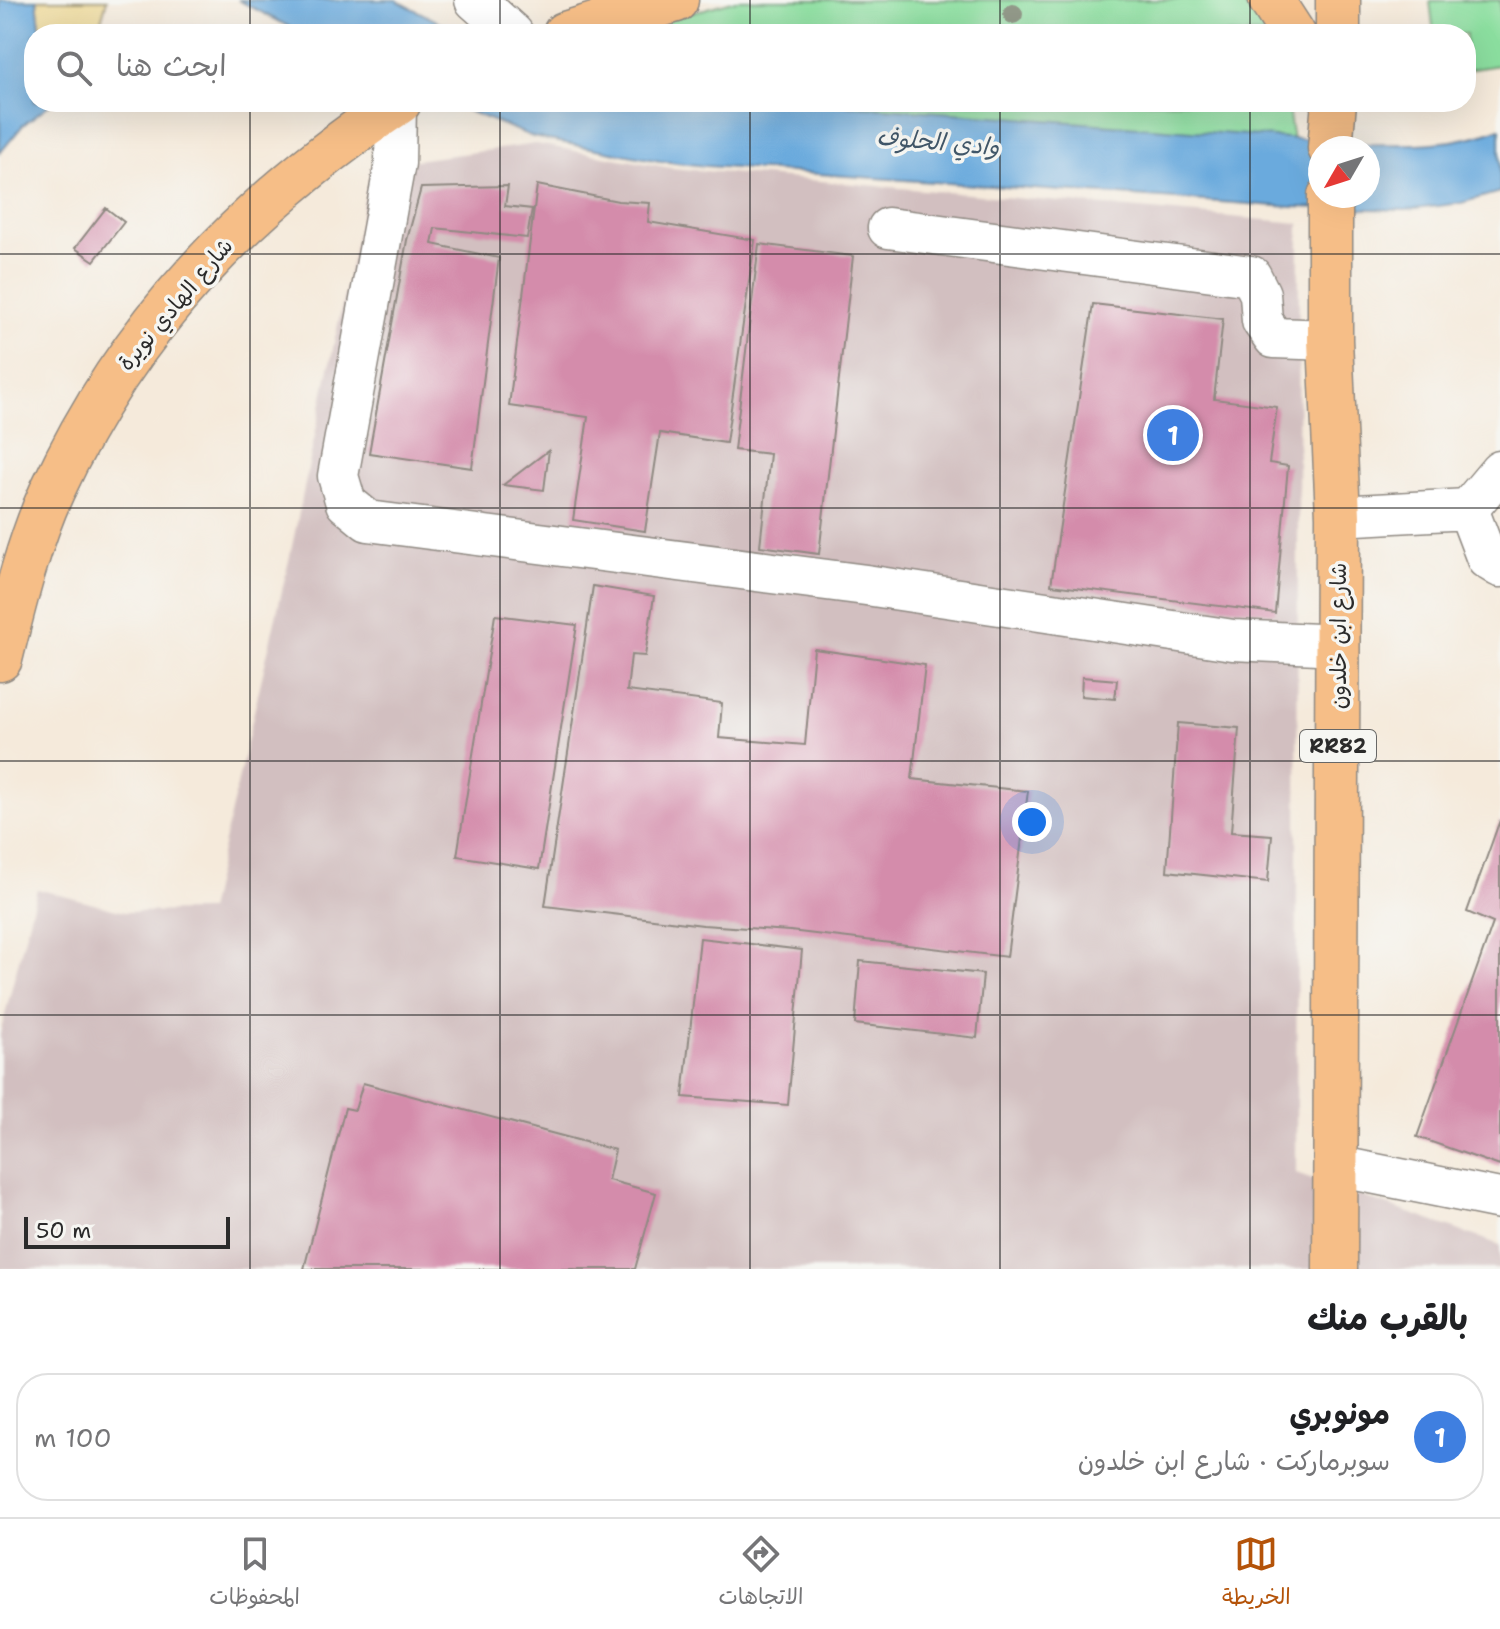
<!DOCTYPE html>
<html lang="ar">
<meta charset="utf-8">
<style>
body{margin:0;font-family:"Shantell Sans","Playpen Sans Arabic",sans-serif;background:#f2f2f2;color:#202124;direction:rtl}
.compass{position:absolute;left:1308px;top:136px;width:72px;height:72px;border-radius:50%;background:#fff;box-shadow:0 8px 32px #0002;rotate:231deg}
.scale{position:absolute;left:24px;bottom:20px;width:206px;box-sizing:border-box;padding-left:8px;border:4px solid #2b2b2b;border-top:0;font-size:22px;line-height:28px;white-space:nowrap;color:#2b2b2b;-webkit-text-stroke:6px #f6f6f2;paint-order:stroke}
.you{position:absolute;left:1032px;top:822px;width:28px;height:28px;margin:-20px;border:6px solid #fff;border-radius:50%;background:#1a73e8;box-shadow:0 0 0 12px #1a73e833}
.badge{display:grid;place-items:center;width:52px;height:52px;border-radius:50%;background:#b45309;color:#fff;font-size:26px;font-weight:700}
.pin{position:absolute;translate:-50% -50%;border:4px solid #fff;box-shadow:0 2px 8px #0006}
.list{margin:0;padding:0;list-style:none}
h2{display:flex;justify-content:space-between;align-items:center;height:104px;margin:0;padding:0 32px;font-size:34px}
h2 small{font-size:26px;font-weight:400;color:#757577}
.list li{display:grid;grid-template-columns:52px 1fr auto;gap:24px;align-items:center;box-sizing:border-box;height:128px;margin:0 16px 16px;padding:0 16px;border:2px solid #e0e0e0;border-radius:32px}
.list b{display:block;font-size:30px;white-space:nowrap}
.list p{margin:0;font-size:26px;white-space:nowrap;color:#757577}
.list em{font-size:26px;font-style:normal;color:#757577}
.icon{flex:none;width:44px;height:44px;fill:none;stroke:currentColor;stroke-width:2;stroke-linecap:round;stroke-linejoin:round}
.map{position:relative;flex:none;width:1500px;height:1269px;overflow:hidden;direction:ltr}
.search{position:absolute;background:#fff;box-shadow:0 8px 32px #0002;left:24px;right:24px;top:24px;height:88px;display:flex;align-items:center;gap:20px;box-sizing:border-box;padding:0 28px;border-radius:32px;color:#757577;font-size:30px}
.sheet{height:248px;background:#fff}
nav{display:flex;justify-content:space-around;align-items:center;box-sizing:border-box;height:112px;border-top:2px solid #e0e0e0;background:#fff;font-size:22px;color:#757577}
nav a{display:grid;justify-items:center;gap:4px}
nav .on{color:#b45309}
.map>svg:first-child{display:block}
.industrial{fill:#d2bfc0}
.green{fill:#8bde9f;stroke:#5b8465;stroke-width:2}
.sand{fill:#eeda9e;stroke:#8c8264;stroke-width:2}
.water{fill:#6aaadd;stroke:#4a6a84;stroke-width:2;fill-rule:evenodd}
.building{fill:#d48cab}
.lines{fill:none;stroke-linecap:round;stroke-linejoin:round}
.minor-casing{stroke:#908a83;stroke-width:43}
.major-casing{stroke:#908a83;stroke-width:47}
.minor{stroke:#fff;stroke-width:40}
.major{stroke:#f6be87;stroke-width:44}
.tree{fill:#939a8a}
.grid{fill:none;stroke:#2b2b2b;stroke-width:2;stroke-opacity:0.55}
.labels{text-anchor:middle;stroke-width:7;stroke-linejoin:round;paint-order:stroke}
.shield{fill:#f6f6f2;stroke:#686867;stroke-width:2}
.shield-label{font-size:20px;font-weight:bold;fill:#2b2b2b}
.street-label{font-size:22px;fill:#2b2b2b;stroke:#f6f6f2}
.water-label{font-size:24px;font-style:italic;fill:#415769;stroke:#f6f6f2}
</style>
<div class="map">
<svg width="1500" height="1269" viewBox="0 0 1500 1269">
<rect width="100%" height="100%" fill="#f6f6f2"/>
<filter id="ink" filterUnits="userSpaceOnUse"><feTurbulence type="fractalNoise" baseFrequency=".0125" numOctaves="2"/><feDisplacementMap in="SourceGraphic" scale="16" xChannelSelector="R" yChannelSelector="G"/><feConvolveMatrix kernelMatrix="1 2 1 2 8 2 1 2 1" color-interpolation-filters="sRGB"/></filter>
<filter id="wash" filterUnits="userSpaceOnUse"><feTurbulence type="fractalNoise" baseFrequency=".006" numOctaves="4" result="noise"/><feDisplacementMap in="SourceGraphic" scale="32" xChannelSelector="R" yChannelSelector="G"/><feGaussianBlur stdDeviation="1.8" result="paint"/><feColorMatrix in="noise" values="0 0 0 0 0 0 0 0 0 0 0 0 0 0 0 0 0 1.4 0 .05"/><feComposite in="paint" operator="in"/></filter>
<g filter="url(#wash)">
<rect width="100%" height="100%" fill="#f5eadb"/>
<path class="industrial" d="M536,144l135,24 628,55 -3,950 204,72v24h-1500v-235l37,-145 87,23 84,-1 82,-355 81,-390z"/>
<path class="green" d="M736,0h504l18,20 7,14h-648z
M1500,0v65l-34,5v-36h-32l-4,-33z
M803,102h484l6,38z"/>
<path class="sand" d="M37,0h70l-10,34h-56z"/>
<path class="water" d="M0,0h37l4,34h-7v68h14l1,3 -26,20 -23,28z
M238,0h158l66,34h-159z
M446,102h357l566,42c43,1 91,1 131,-16v64l-39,11 -54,7 -116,-3 -585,-41 -46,-5 -127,-24zM1320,148h48v48h-48z"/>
<g id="blocks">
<path class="building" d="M537,185l81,16 32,2 -2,19 107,18 -29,203 -66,-10 -15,98 -72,-11 15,-103 -79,-11z
M508,186l-3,20 27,3 -5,29 -92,-10 -3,16 67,14 -27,210 -103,-15 38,-213 14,-52z
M106,208l18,14 -30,39 -19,-13z
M759,244l94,12 -34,298 -59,-8 10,-92 -36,-4z
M1093,304l130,15 -9,80 63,8 -8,56 19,3 -13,147 -224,-28z
M549,450l-5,40 -41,-5z
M593,586l61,10 -9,60 -14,-1 -4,36 95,12 -3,35 86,7 9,-96 111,16 -13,114 116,12 -21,166 -217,-26 -87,-6 -158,-19z
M495,615l82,10 -38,244 -82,-13z
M1082,677l35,3 -2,19 -34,-3z
M1178,723l61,5 -8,104 41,3 -4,47 -101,-11z
M1500,820v346l-83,-29 76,-214 -26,-11z
M700,938l102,12 -14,155 -105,-8z
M860,961l123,13 -6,64 -122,-14z
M363,1083l252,67 -7,30 48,13 -21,76h-331l41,-161 10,2z"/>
</g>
</g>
<g filter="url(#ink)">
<use href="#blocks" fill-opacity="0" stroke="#908a83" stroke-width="2"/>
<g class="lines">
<defs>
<path id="minor" d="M475,0l38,34
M396,104l-1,59 -57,313 8,27 22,18 498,64 367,55 105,5
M888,228l363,48 9,18 2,27 12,17 56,2
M1468,509l19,50 13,8
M1338,516l130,-7 32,-38
M1336,1166l164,33"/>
<path id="major" d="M1271,0l22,34
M1338,0v34
M565,34l111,-34
M1330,148l4,-46
M1330,196v144l8,176 -3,753
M0,659c14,-56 28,-115 52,-168 77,-167 196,-288 347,-389"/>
</defs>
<use href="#minor" class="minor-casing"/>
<use href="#major" class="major-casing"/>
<use href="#minor" class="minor"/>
<use href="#major" class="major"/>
</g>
<circle class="tree" cx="1013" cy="14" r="10"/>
</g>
<path class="grid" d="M250,0v34M500,0v34M750,0v34M1000,0v34M1250,0v34M250,102v1167M500,102v1167M750,102v1167M1000,102v1167M1250,102v1167M0,254h1500M0,508h1500M0,761h1500M0,1015h1500"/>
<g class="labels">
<rect class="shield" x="1300" y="730" width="76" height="32" rx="6"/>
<g class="shield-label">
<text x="1338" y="753">RR82</text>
</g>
<g class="street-label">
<text transform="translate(175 304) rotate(-50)" y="8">شارع الهادي نويرة</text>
<text transform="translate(1338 636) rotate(-90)" y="8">شارع ابن خلدون</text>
</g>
<g class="water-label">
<text transform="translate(938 142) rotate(5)" y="8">وادي الحلوف</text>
</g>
</g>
</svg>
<svg class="compass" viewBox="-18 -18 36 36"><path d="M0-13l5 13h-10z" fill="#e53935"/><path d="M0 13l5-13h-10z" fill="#757577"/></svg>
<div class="scale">50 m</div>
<div class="you"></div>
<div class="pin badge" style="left:1173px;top:435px;background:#3f7fe0">1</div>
<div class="search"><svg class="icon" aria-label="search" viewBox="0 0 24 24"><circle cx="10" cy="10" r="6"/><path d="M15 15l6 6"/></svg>ابحث هنا</div>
</div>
<section class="sheet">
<h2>بالقرب منك<small></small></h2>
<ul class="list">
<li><span class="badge" style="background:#3f7fe0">1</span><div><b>مونوبري</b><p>سوبرماركت · شارع ابن خلدون</p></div><em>100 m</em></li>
</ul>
</section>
<nav>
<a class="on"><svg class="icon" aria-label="map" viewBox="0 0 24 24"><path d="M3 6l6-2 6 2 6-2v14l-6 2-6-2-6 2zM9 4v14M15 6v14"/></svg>الخريطة</a>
<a><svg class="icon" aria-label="directions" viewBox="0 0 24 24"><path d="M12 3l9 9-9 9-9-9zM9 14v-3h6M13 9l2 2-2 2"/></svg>الاتجاهات</a>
<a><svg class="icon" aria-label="saved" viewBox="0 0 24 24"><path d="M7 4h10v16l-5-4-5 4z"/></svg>المحفوظات</a>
</nav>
